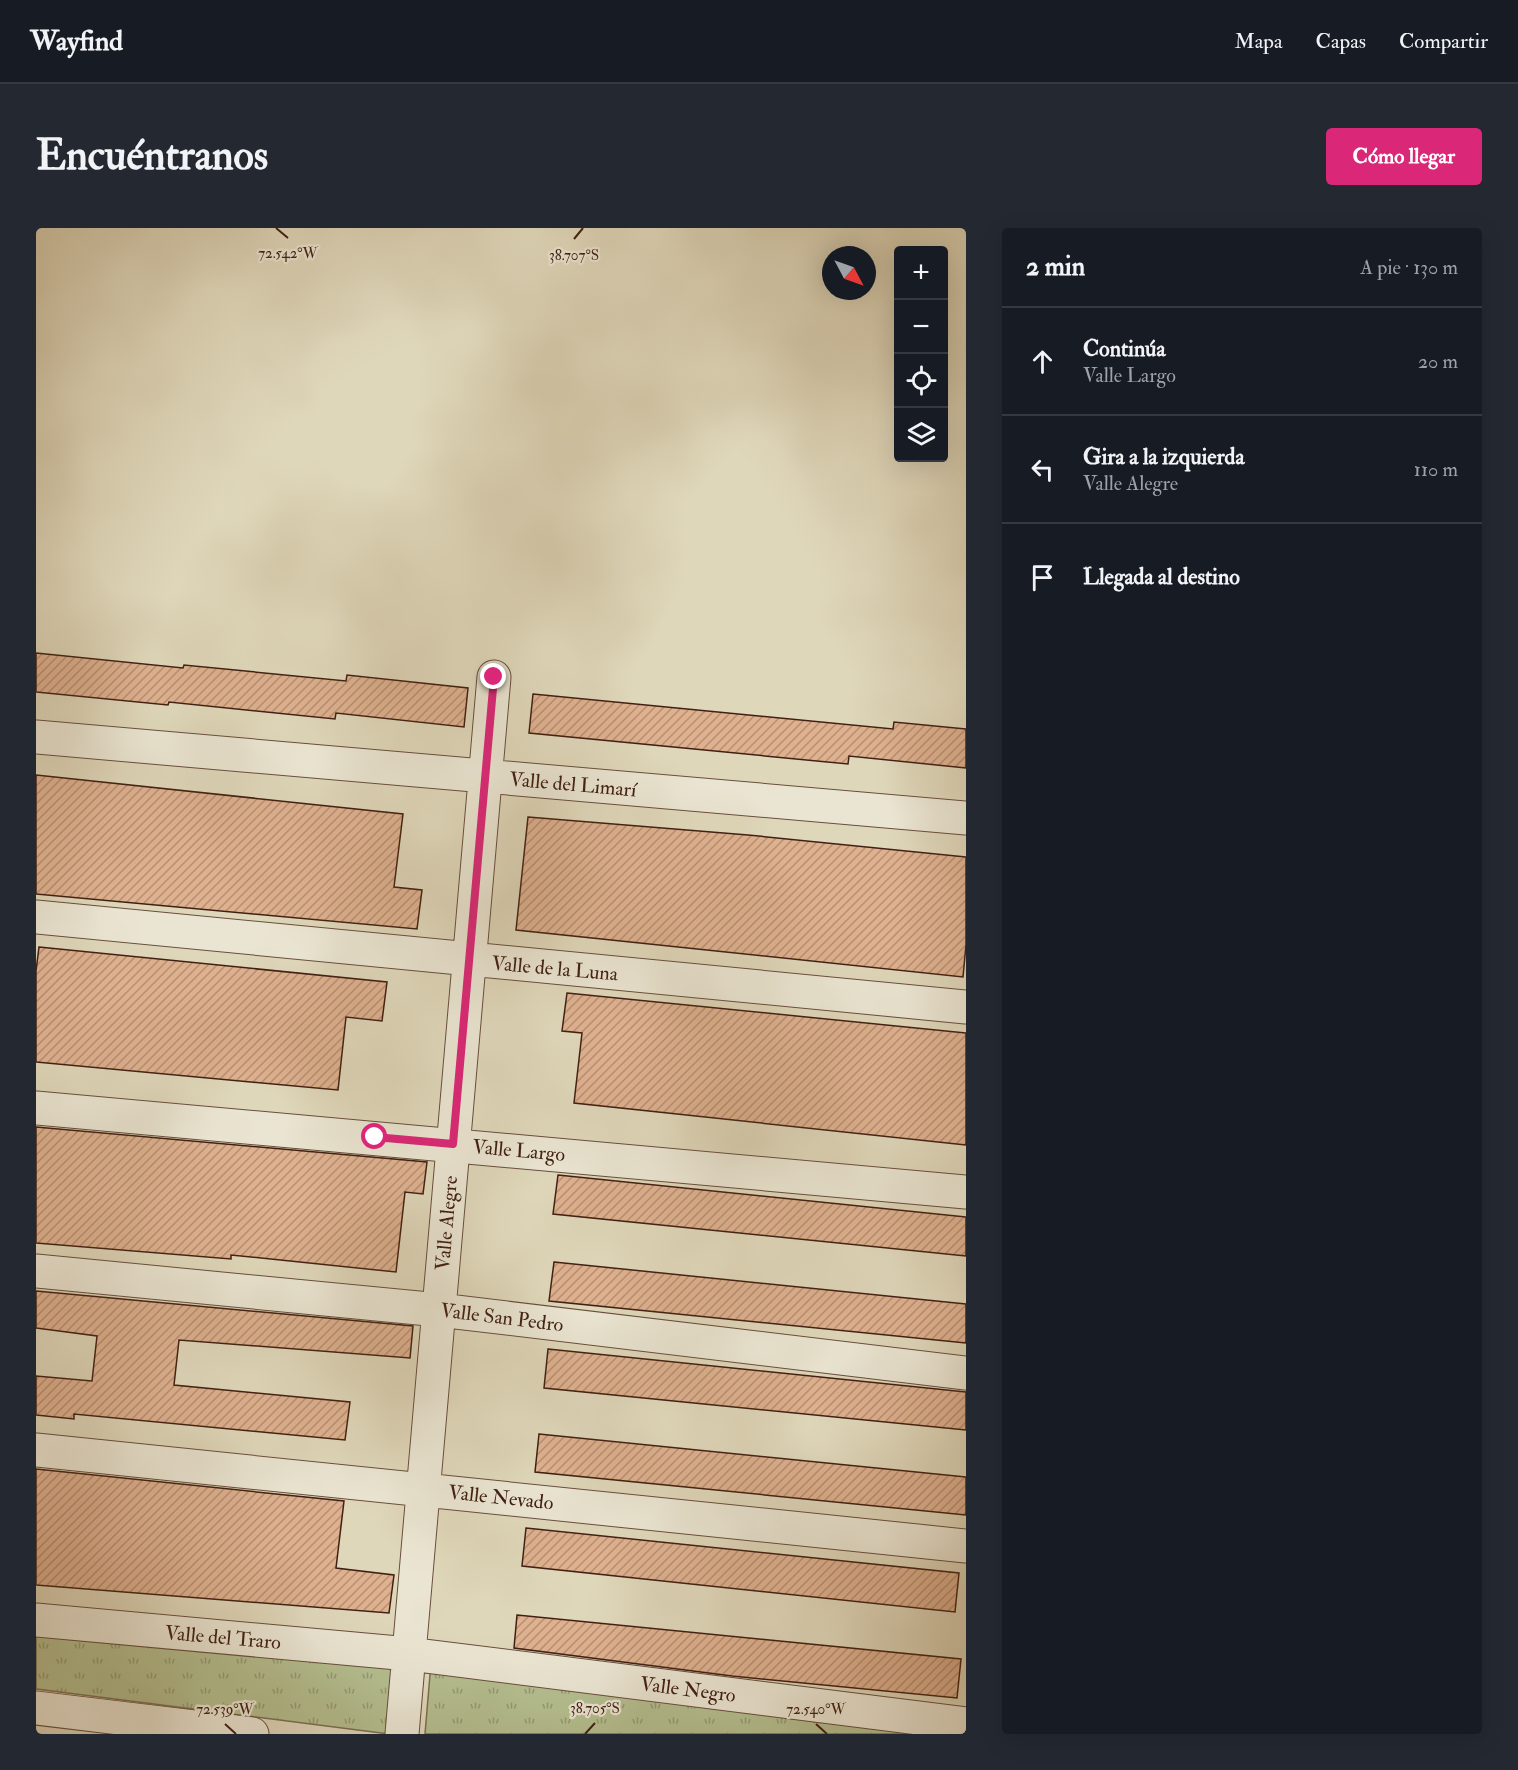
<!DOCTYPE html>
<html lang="es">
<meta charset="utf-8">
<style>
body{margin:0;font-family:"IM FELL Double Pica",serif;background:#242831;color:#f1f3f6}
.controls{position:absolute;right:18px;top:18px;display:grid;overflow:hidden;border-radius:6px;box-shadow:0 6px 24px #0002}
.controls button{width:54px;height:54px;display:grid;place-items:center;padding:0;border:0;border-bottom:2px solid #363941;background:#171b24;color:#f1f3f6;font:30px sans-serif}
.compass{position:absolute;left:786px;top:18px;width:54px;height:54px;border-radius:50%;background:#171b24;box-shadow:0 6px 24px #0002;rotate:131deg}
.stop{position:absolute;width:18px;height:18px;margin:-14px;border:4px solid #db2777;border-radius:50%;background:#fff}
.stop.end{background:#db2777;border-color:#fff;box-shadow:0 2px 6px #0008}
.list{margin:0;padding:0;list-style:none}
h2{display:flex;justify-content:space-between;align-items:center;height:78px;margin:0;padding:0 24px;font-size:26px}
h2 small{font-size:20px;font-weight:400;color:#9ea1a6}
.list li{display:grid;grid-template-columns:39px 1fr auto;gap:18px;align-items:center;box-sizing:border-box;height:108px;padding:0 24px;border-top:2px solid #363941}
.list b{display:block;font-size:22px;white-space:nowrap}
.list p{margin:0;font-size:20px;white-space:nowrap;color:#9ea1a6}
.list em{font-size:20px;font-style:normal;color:#9ea1a6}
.icon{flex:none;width:33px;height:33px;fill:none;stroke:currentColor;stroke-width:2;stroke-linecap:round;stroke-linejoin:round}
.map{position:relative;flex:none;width:930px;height:1506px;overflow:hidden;border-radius:6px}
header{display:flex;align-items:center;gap:36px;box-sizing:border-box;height:84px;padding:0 30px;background:#171b24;border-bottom:2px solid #363941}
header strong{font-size:28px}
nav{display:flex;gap:33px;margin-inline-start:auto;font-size:21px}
.intro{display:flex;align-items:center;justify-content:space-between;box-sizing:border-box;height:144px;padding:0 36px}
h1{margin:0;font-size:42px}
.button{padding:15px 27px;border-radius:6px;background:#db2777;color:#fff;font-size:21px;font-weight:700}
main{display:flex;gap:36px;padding:0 36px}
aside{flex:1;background:#171b24;border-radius:6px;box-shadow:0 6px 24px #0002}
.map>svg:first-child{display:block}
.grass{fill:url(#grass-tufts);stroke:#7a6f51;stroke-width:1.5}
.building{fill:url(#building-hatch);stroke:#412013;stroke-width:1.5}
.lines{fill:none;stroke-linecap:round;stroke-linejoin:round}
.minor-casing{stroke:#684e3d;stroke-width:35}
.minor{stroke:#eae5d2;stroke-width:33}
.route{stroke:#db2777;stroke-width:8}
.ticks{fill:none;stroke:#412013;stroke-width:2}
.labels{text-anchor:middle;stroke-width:4.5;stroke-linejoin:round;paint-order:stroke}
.street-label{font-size:20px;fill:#412013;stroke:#eae5d2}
.ticks-label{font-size:15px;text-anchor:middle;fill:#412013;stroke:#eae5d2;stroke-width:4.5;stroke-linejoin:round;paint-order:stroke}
</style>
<header>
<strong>Wayfind</strong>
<nav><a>Mapa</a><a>Capas</a><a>Compartir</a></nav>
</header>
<div class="intro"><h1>Encuéntranos</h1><a class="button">Cómo llegar</a></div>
<main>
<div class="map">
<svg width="930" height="1506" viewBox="0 0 930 1506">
<defs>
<pattern id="grass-tufts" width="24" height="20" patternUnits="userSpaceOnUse" patternTransform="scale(1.5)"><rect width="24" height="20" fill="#b4be8f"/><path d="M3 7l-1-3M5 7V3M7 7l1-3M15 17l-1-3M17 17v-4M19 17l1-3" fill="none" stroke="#949a74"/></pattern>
<pattern id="building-hatch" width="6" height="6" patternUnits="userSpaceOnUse" patternTransform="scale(1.5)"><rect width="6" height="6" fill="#dfb18f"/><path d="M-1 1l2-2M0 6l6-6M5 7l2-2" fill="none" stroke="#b69074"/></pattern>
</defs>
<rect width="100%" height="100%" fill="#dfd7ba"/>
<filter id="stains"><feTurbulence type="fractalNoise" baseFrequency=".00333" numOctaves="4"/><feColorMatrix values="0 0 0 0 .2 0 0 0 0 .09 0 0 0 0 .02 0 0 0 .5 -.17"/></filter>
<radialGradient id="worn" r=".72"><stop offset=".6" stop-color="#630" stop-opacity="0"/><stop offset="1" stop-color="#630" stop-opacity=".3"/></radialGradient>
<path class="grass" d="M0,1401l373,36 -20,69 -353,-45z
M395,1435l535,71h-541z"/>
<path class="building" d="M0,425l147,15 1,-3 162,16 1,-6 121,13 -4,39 -128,-14 -1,6 -166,-17 -1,3 -132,-13z
M497,466l360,35 1,-7 72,7v39l-117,-12 -1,8 -319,-31z
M0,547l367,39 -9,73 28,3 -5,39 -381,-35z
M492,589l220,18 218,22v88l-3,32 -447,-47z
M3,719l348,35 -5,39 -36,-4 -8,73 -302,-28v-91z
M531,765l399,40v112l-392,-42 8,-70 -20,-2z
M0,899l391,35 -4,32 -18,-2 -9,80 -165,-17v4l-195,-16z
M522,947l408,42v39l-413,-42z
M518,1034l412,42v39l-417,-42z
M0,1063l377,35 -3,32 -231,-18 -5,45 176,17 -5,38 -271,-26v5l-38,-4v-39l56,5 5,-45 -61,-8z
M512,1121l418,43v38l-422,-42z
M503,1206l427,43v38l-431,-43z
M0,1241l308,32 -8,67 58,7 -5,38 -353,-28z
M490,1300l433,45 -4,39 -433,-46z
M481,1387l444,44 -4,39 -225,-22 -218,-28z"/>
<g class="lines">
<defs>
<path id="minor" d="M0,509l930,81
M0,689l930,90
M0,880l930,84
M0,1043l403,39 527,63
M0,1222l930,96
M0,1392l373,34 557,70
M0,1480l216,26
M366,1506l92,-1057"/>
</defs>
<use href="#minor" class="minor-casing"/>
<use href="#minor" class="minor"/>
</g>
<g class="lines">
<path class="route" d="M339,909l78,7 41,-467"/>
</g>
<path class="ticks" d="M240,0l12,10M538,11l9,-11M189,1496l11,10M780,1496l11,10M549,1506l10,-11"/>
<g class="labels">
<g class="street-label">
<text transform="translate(537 556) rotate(5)" y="7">Valle del Limarí</text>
<text transform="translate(519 740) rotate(5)" y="7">Valle de la Luna</text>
<text transform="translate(483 922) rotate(5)" y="7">Valle Largo</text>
<text transform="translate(410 995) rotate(-85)" y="7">Valle Alegre</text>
<text transform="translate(466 1089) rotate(7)" y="7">Valle San Pedro</text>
<text transform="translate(465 1269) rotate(6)" y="7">Valle Nevado</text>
<text transform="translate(187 1409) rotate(5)" y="7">Valle del Traro</text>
<text transform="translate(652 1461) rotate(7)" y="7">Valle Negro</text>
</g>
</g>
<g class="ticks-label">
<text x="252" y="30">72.542°W</text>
<text x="538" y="32">38.707°S</text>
<text x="559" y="1485">38.705°S</text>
<text x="189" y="1486">72.539°W</text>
<text x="780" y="1486">72.540°W</text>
</g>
<rect width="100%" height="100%" filter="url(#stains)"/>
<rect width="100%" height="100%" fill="url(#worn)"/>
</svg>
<div class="controls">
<button>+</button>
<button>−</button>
<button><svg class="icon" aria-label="locate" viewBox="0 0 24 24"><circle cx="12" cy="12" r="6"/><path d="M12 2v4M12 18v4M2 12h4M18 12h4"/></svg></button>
<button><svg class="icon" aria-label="layers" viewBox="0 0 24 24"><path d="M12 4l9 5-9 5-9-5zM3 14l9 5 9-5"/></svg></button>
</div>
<svg class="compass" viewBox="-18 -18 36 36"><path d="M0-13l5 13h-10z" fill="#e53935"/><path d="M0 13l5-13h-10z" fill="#9ea1a6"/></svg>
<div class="stop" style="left:339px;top:909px"></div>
<div class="stop end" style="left:458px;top:449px"></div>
</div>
<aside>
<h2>2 min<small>A pie · 130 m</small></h2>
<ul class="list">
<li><svg class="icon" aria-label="ahead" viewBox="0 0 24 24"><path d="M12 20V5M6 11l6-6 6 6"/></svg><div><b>Continúa</b><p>Valle Largo</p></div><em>20 m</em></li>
<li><svg class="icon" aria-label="left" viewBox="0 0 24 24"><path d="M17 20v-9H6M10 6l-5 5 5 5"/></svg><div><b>Gira a la izquierda</b><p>Valle Alegre</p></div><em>110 m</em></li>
<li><svg class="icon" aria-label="arrive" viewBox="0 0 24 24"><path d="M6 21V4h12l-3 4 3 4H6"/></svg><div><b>Llegada al destino</b></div></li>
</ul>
</aside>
</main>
